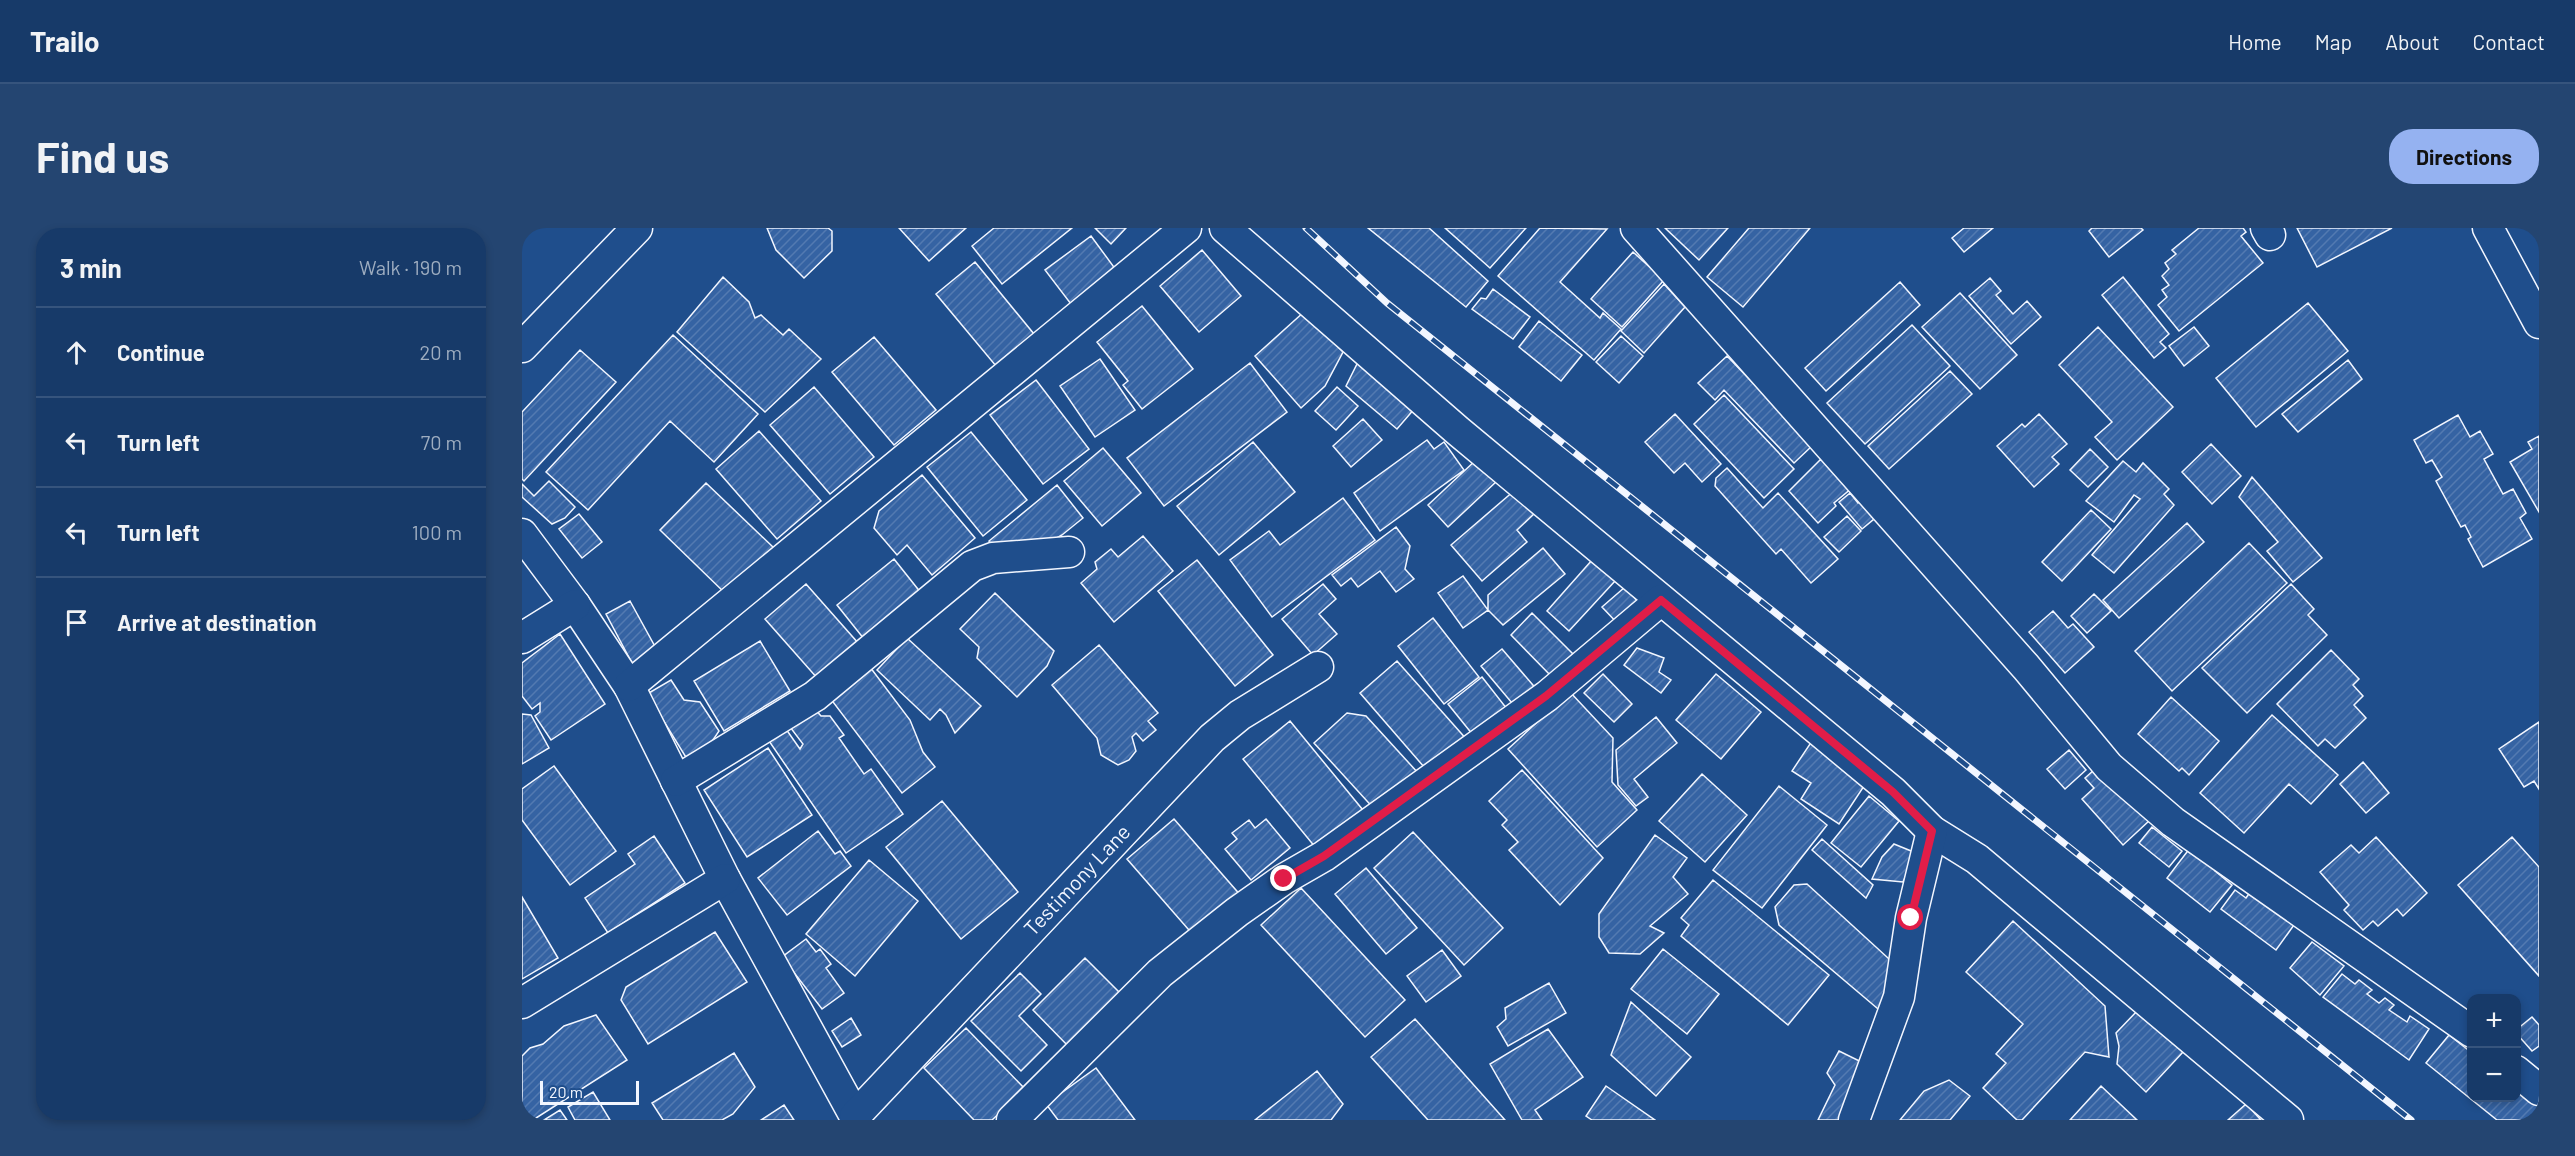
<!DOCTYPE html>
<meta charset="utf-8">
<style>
body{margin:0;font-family:Barlow,sans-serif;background:#244571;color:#f1f3f6}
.controls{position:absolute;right:18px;bottom:18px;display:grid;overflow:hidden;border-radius:12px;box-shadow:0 3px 9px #0003}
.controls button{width:54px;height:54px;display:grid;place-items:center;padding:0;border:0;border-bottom:2px solid #36547d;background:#173a69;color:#f1f3f6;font:30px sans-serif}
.scale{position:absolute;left:18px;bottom:15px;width:99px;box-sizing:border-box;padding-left:6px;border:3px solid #f2f6ff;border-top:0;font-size:16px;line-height:21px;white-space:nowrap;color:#f2f6ff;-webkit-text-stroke:4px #1f4e8c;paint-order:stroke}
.stop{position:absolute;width:18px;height:18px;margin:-14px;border:4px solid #e11d48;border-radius:50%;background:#fff}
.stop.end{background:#e11d48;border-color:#fff;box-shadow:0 2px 6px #0008}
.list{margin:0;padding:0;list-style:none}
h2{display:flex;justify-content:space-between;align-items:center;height:78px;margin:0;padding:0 24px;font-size:26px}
h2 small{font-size:20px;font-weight:400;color:#9eadc0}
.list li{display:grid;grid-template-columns:39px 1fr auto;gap:18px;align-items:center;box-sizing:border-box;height:90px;padding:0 24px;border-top:2px solid #36547d}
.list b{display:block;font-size:22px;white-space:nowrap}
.list em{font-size:20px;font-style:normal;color:#9eadc0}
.icon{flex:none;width:33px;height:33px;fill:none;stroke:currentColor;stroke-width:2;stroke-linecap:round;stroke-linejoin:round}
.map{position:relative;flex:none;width:2017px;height:892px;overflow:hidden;border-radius:24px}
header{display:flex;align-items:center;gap:36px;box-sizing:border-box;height:84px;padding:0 30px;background:#173a69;border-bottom:2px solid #36547d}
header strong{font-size:28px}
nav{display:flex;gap:33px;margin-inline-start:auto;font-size:21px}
.intro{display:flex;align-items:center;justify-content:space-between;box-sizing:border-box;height:144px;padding:0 36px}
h1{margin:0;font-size:42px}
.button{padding:15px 27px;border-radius:24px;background:#95b2f1;color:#111;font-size:21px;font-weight:700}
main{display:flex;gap:36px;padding:0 36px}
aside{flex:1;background:#173a69;border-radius:24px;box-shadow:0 3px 9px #0003}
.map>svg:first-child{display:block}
.building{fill:url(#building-hatch);stroke:#f2f6ff;stroke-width:1.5}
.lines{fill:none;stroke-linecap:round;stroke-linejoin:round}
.street-casing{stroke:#f2f6ff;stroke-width:33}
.street{stroke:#1f4e8c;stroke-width:30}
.rail-casing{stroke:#f2f6ff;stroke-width:7}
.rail{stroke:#1f4e8c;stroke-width:4.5;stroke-dasharray:14;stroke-linecap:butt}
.route{stroke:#e11d48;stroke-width:8}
.labels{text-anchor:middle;stroke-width:4.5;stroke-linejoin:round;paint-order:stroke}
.street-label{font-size:21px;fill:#f2f6ff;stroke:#1f4e8c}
</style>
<header>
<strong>Trailo</strong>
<nav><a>Home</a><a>Map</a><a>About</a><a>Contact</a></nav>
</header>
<div class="intro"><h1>Find us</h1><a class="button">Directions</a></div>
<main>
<aside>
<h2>3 min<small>Walk · 190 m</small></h2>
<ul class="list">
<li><svg class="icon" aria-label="ahead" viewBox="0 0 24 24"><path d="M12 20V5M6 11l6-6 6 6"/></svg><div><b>Continue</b></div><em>20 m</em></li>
<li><svg class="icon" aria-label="left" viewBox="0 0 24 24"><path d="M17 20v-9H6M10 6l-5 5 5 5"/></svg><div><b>Turn left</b></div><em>70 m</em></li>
<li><svg class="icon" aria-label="left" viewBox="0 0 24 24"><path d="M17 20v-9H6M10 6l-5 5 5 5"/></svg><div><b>Turn left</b></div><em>100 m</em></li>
<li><svg class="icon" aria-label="arrive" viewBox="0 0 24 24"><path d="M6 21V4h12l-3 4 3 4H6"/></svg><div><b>Arrive at destination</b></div></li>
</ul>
</aside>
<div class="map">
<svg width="2017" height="892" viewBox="0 0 2017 892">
<defs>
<pattern id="building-hatch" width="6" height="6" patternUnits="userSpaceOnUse" patternTransform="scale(1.5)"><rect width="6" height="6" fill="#3563a3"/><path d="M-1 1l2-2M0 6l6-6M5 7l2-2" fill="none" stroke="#537ab1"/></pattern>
</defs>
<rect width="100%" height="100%" fill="#1f4e8c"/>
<path class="building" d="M245,0h61l4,3v20l-28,27 -28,-28z
M377,0h67l-37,33z
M472,0h78l-70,56 -30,-38z
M573,0h31l-15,16z
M846,0h61l59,53 -22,26z
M923,0h81l-36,40z
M1018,0l67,1 -47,53 40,36 3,-5 18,16 -27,31 -96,-84z
M1143,0h63l-29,32z
M1227,0h61l-67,79 -36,-30z
M1442,0h29l-29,24 -12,-14z
M1570,0h49l2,2 -34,27 -20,-26z
M1677,0h44l3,4 -5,4 22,27 -84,68 -21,-26 9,-8 -5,-7 7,-5 -7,-9 7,-7 -4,-6 11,-9 -4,-4z
M1775,0h95l-75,39z
M569,8l28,38 -45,34 -29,-38z
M680,22l39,46 -42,36 -39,-46z
M1111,24l31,28 -42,47 -31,-28z
M453,34l59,72 -38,32 -60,-72z
M201,49l26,25 6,16 6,-3 22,20 6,-6 32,30 -56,53 -88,-80z
M1601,49l46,57 -9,8 6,6 -12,10 -52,-63z
M1468,50l11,13 -5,4 17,19 14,-13 14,16 -30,27 -42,-48z
M1378,54l20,23 -94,86 -21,-23z
M1142,56l21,23 -41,46 -23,-22z
M971,61l37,28 -17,22 -41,-30 9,-11 5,1z
M1438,65l57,62 -37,34 -58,-62z
M1786,75l40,48 -92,76 -40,-49z
M620,78l51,63 -51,40 -19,-24 5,-4 -31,-39z
M783,83l38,41 -18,34 -24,22 -46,-52z
M1017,93l43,34 -21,26 -42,-34z
M1390,97l38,41 -85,78 -38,-41z
M1576,99l75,80 -56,53 -22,-23 17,-15 -53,-57z
M1672,99l15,19 -25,20 -15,-20z
M151,107l85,79 -44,48 -44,-41 -82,89 -42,-38z
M1099,108l22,20 -24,27 -23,-21z
M352,109l62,73 -42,35 -62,-73z
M58,122l36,32 -92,99 -2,-2v-67z
M1205,128l86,89 -19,18 -70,-73 -9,10 -17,-17z
M578,131l35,51 -40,27 -35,-51z
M837,132l56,48 -18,21 -51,-43z
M1826,132l14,19 -64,53 -16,-18z
M728,135l37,49 -123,94 -37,-48z
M1428,143l22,23 -83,75 -21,-23z
M514,152l53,69 -46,35 -53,-69z
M292,159l60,70 -44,37 -60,-69z
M815,159l21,19 -22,24 -21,-19z
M1202,167l70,74 -30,29 -70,-74z
M1153,186l46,50 -19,18 -17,-19 -11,10 -29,-31z
M1517,186l28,30 -15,13 7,7 -25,23 -37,-41 25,-22 3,3z
M1936,187l12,22 10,-6 13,23 -9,5 19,35 10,-5 13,24 -6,5 12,21 -49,28 -15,-28 3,-2 -6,-12 -4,2 -25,-46 6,-4 -10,-17 -6,3 -12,-23z
M841,191l19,21 -31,27 -18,-21z
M237,203l62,70 -44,38 -61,-70z
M449,204l56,68 -44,36 -56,-69z
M2017,208v76l-29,-50 22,-13 -4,-7z
M905,212l7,9 10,-7 20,28 -84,61 -26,-38z
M731,214l42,50 -76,63 -42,-49z
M1689,216l30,32 -29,28 -30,-32z
M581,220l38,45 -39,33 -38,-45z
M1568,221l18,18 -20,20 -18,-17z
M955,231l21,21 -50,47 -20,-22z
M1299,231l31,29 -18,15 2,3 -18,17 -29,-32z
M1601,233l13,11 7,-9 26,26 -5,5 10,11 -60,68 -22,-18 48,-56 -6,-4 -20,27 -28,-21z
M1205,240l36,40 15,-15 60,66 -27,24 -30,-34 -5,5 -61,-68 1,-8z
M400,247l53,63 -43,37 -25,-30 -10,10 -23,-27 5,-17z
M1730,249l70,81 -29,24 -26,-31 11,-9 -39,-45z
M27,253l26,26 -10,11 -13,6 -30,-27v-13l12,12z
M184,255l68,65 -46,48 -68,-66z
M535,257l26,33 -21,17 -14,8 -54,4 -5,-6z
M993,262l20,23 -18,17 10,12 -45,39 -31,-36z
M1328,265l8,10 3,-2 13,18 -12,10 -23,-27z
M821,270l32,42 -103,77 -42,-57 39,-29 11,14z
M1569,282l20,19 -49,52 -20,-19z
M57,286l23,28 -20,16 -23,-29z
M1325,288l14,15 -22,21 -15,-15z
M1665,295l17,19 -85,76 -16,-18z
M874,299l14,19 -5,23 9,10 -18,13 -16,-21 -22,16 -7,-9 -10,8 -9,-11z
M621,308l30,35 -59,51 -33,-39 16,-14 -2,-7 16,-13 7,8z
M1727,315l38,40 -115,108 -37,-40z
M1021,320l22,26 -62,51 -15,-15v-15z
M372,331l27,34 -57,46 -27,-34z
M675,332l76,95 -38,31 -77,-95z
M1070,332l23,21 -46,50 -22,-20z
M941,348l25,34 -25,18 -25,-35z
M284,356l53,60 -41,35 -53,-60z
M801,356l13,15 -17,15 18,20 -24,21 -31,-36z
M1769,356l23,25 -6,6 19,20 -80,78 -45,-45z
M1103,359l17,19 -22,20 -18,-19z
M473,365l59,58 -7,15 -30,31 -40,-39 2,-11 -19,-18z
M1572,366l17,17 -24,22 -16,-17z
M108,373l28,51 -25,13 -27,-51z
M1531,383l15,17 5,-4 21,23 -29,26 -36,-41z
M1010,385l44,44 -23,21 -42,-43z
M911,390l46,59 -35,27 -46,-58z
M38,406l45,70 -54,36 -16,-24 5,-4v-9l-8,6 -10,-13v-33z
M385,410l74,68 -26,27 -9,-18 -6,-6 -10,11 -53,-50z
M238,413l30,50 -66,40 -30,-50z
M577,417l59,68 -10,8 8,9 -13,11 -7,-8 -4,4 4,14 -7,9 -11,5 -17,-10 -4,-17 -45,-53z
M1115,420l27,10 -5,14 12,8 -10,13 -37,-28z
M980,421l36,42 -21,18 -36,-43z
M1809,422l28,29 -6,6 10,11 -9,9 12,13 -31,30 -10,-9 -7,7 -41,-42z
M875,433l71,80 -37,34 -71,-82z
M348,439l40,53 13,32 12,15 -33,26 -72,-95z
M1081,446l29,30 -18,18 -30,-29z
M1194,446l45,38 -40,47 -45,-39z
M960,449l29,37 -34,26 -29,-36z
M149,452l13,20 16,2 19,29 -10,15 -22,13 -40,-65z
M1048,464l43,46 -1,44 25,28 -40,37 -89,-98z
M1649,469l48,44 -30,34 -7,-7 -3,3 -41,-37z
M293,481l6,7h9l14,19 -5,3 25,36 7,-5 32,45 -57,39 -77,-112 17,-12 14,20 3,-5 -13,-17z
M825,485l19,3 53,58 -42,38 -63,-69z
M0,486l9,1 18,33 -27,16z
M1750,487l66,60 -27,29 -22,-20 -45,49 -44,-40z
M1134,489l21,26 -43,36 14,18 -12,9 -18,-21 -2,-35z
M768,493l77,94 -47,38 -77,-94z
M2017,494v67l-5,-8 -10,6 -25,-38z
M1290,513l56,39 -29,44 -38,-25 10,-16 -19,-12z
M246,520l44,67 -65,42 -43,-67z
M1547,522l17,20 -21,19 -18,-20z
M1841,534l26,31 -23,20 -26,-29z
M32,538l62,85 -46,34 -48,-65v-31z
M1000,542l81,88 -43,47 -51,-55 9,-8 -16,-17 5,-5 -18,-19z
M1572,542l56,50 -27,25 -41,-46 12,-11 -9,-10z
M1180,546l45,41 -42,47 -46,-41z
M1257,558l48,39 -65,83 -49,-38z
M1347,568l30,25 -38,46 -30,-24z
M420,573l76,91 -57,47 -75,-92z
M652,591l68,78 -47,40 -68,-78z
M744,591l24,29 -39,32 -26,-31 12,-10 -5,-6 17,-13 6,8z
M1630,599l30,24 -13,16 -30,-24z
M296,603l17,23 5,-3 11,15 -64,49 -29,-37z
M891,604l90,96 -39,37 -90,-97z
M1133,607l32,23 -14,19 15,17 -38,32 14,7 -24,21 -31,-1 -10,-16v-23z
M132,608l31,47 -77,50 -23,-35 50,-34 -7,-10z
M1854,609l51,56 -24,23 -6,-7 -19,17 -5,-5 -10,9 -19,-20 5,-5 -29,-33 31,-27 8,8z
M1990,609l27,30v109l-81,-91z
M1300,611l51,46 -7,13 -54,-48z
M1372,616l22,9 -13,29 -31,-3 10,-22z
M1668,620l29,18 -4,5 17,14 -22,27 -43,-34z
M347,632l49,41 -63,75 -49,-42z
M844,640l51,60 -31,26 -51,-60z
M1191,652l116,95 -41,50 -107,-89 8,-11 -8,-7z
M1285,656l104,95 -27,35 -105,-89 -4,-18 19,-22z
M779,660l104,112 -40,37 -104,-112z
M1713,662l11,8 4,-6 44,33 -18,25 -55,-41z
M0,669l36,61 -36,21z
M1491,693l92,85 4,51 -24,-5 -63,68h-5l-34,-32 23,-25 -10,-9 27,-30 -57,-52z
M193,704l32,50 -99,62 -27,-44 5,-13z
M284,711l10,13 4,-3 11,15 -5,4 18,25 -22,16 -40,-52z
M1790,714l32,24 -24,29 -30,-27z
M1141,721l56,45 -32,40 -56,-45z
M920,722l19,26 -35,26 -19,-26z
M563,730l37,37 -53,52 -36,-37z
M498,745l21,21 -22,22 28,29 -26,26 -50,-50z
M1820,746l13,10 4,-4 13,10 -5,4 12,9 6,-5 9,7 -5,5 18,12 3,-6 19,13 -20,31 -86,-63z
M1027,755l17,30 -58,33 -11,-19 9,-8 -1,-11z
M1109,774l60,55 -35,39 -45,-41z
M1616,782l45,42 -37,40 -29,-28 2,-18 -3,-13z
M74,787l31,45 -94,60h-11v-64l8,-8 13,-4 21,-18z
M2010,789l7,8v21l-7,5 -16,-18v-3z
M329,790l10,17 -19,12 -10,-16z
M893,791l90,101h-77l-57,-63z
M444,800l59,61 -33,31h-18l-50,-52z
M1026,801l35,48 -48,33 7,10h-20l-32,-56z
M1927,807l23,18v45h44v-9l23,18 -5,8 5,5h-42l-71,-57z
M1317,823l47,23 -23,46h-45l17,-35 -8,-12z
M212,825l21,34 -22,27 -11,6h-59l-11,-17z
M574,840l39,52h-77l-12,-16z
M795,843l26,33 -12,16h-76z
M1427,852l21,16 -20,24h-50l24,-29z
M1084,858l49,34h-63l-6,-4z
M1579,858l36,34h-67z
M71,864l17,28h-35l-7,-13z
M1724,876l15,16h-33z
M262,877l10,15h-33z
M38,882l7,10h-23z"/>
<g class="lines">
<defs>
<g id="street">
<path d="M703,0l233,203 435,361 39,39 45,28 311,261"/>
<path d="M1114,0l390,439 83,100 64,55 299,210"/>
<path d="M1744,0l4,7"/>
<path d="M1966,0l51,95"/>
<path d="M0,119l115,-119"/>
<path d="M0,306l53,71 54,81 96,193 132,241"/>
<path d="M0,410l53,-33"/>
<path d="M107,458l557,-458"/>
<path d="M154,553l139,-85 157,-130 21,-8 76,-6"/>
<path d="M0,775l203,-124"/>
<path d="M1994,843l23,19"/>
<path id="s1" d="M333,888l357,-378 28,-23 78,-48"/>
<path d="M490,892l148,-147 77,-61 47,-33 40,-23 223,-160 114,-96"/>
<path d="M1332,892l45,-123 12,-79 21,-87"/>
</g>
</defs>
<use href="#street" class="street-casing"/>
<use href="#street" class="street"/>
<defs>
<path id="rail" d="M784,0l81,75 1024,817"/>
</defs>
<use href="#rail" class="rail-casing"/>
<use href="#rail" class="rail"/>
</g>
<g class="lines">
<path class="route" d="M762,651l40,-23 222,-160 115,-96 232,192 39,39 -21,87"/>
</g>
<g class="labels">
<g class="street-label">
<text dy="7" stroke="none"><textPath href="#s1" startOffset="324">Testimony Lane</textPath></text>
</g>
</g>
</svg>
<div class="controls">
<button>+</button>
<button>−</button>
</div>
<div class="scale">20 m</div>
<div class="stop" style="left:1389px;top:690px"></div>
<div class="stop end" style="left:762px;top:651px"></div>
</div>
</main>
